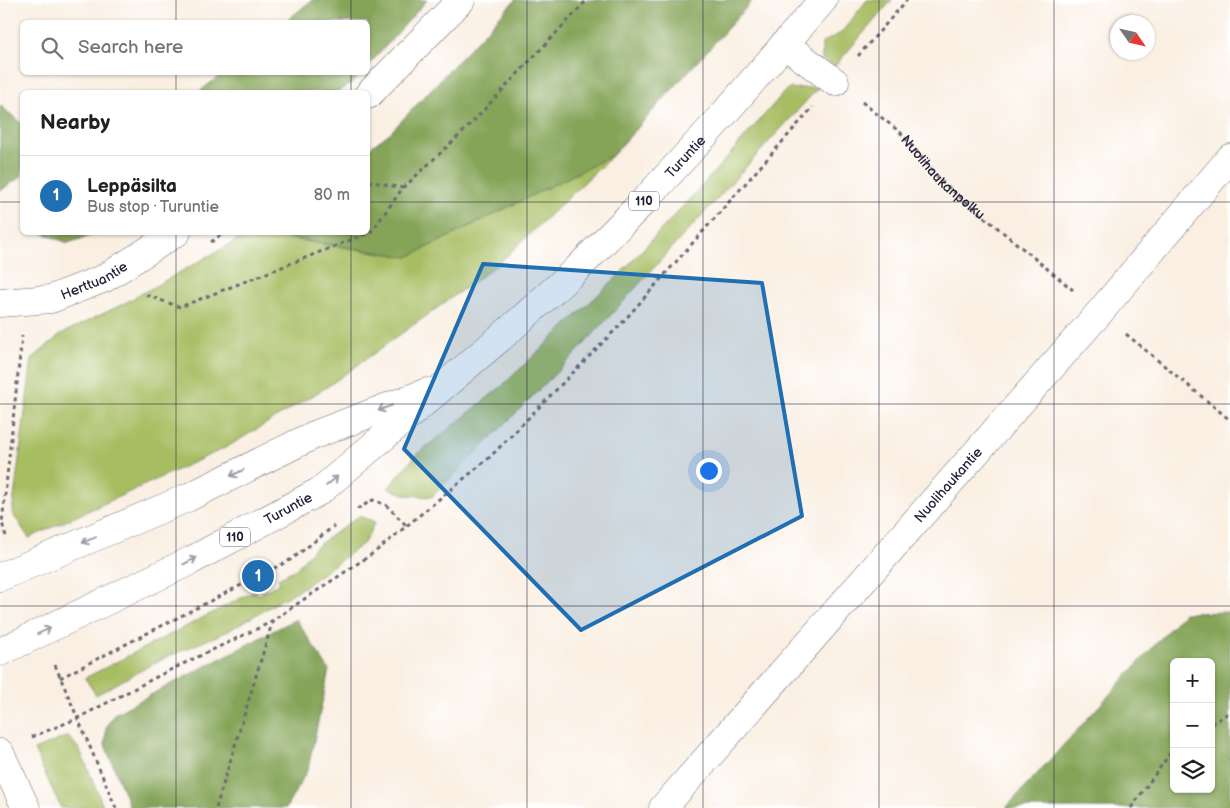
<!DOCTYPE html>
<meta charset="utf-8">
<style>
body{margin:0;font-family:"Balsamiq Sans",sans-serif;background:#f6f6f6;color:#202124}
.controls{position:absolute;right:15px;bottom:15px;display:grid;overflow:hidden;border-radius:8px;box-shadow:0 1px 4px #0004}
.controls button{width:45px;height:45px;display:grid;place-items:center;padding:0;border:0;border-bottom:1px solid #e0e0e0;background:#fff;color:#202124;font:25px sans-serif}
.compass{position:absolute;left:1110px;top:15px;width:45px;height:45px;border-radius:50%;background:#fff;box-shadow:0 1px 4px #0004;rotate:124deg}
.you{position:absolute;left:708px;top:470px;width:18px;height:18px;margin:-12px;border:4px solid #fff;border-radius:50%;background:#1a73e8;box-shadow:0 0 0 8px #1a73e833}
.badge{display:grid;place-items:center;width:32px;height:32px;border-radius:50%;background:#1f6fb2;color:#fff;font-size:16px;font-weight:700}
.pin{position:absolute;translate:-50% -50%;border:2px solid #fff;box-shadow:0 1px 5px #0006}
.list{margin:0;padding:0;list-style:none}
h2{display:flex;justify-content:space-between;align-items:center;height:65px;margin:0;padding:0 20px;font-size:21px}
h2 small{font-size:16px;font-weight:400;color:#757577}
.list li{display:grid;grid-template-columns:32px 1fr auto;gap:15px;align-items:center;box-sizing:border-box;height:80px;padding:0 20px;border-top:1px solid #e0e0e0}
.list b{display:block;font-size:19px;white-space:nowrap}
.list p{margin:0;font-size:16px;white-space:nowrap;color:#757577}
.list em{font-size:16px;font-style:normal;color:#757577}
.icon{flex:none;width:28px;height:28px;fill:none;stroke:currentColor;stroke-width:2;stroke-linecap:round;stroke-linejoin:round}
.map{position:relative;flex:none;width:1230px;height:808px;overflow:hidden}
.search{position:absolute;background:#fff;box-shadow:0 1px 4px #0004;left:20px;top:20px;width:350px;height:55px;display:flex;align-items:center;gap:12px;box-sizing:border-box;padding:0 18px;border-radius:8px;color:#757577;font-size:19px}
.panel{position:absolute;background:#fff;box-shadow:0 1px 4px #0004;left:20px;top:90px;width:350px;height:145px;border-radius:8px}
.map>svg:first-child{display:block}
.green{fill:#a7bd62;stroke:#64704e}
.forest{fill:#85a458;stroke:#54634a;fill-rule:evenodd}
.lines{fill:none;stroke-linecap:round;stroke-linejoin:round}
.minor-casing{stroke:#6e6a75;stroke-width:29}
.major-casing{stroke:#6e6a75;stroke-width:29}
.path{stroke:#6e6a75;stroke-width:3;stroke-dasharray:4 4;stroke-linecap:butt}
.minor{stroke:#fff;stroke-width:28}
.major{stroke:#fff;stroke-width:28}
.oneway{stroke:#9c9ca7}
.marked{fill:#1f6fb2;fill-opacity:0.2;stroke:#1f6fb2;stroke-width:4;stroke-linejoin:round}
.grid{fill:none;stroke:#22223b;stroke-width:1;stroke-opacity:0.55}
.labels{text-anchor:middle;stroke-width:4;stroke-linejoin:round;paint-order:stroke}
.shield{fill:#fff;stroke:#646476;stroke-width:1}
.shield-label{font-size:12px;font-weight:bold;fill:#22223b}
.street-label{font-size:14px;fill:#22223b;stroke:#fff}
</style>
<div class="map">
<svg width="1230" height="808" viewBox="0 0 1230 808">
<rect width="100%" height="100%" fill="#fff"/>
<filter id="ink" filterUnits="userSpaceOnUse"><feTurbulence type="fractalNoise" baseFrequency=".02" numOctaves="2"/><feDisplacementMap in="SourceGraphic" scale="10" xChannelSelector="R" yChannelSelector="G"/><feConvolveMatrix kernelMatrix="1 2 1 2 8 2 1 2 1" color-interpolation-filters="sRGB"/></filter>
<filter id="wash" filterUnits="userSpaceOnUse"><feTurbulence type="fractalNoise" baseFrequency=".0096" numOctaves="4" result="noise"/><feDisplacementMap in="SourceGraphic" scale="20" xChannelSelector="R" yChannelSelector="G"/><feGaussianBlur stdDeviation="1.12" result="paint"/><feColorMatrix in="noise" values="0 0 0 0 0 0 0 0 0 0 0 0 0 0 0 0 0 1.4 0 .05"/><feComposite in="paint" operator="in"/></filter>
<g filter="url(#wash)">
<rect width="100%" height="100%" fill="#faefe2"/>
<path class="green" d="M867,0h25l-57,66 -13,-7v-16l19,-10z
M819,87l-242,265 -145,145 -25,-2 -19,-7 27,-32 86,-69 118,-112 90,-97 78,-89z
M613,155l-116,110 -170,122 -100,60 -198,91 -17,-25 20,-154 29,-25 62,-30 127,-71 158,24z
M359,516l16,6 -11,21 -60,44 -78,45 -64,27 -66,36 -11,-17 170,-87 3,4 22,-12 -2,-5 18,-9 18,-21z
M68,736l12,14 24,58h-43l-27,-58z"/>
<path class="forest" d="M312,0h115l-59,66v-44h-83z
M515,0h238l-140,155 -205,102 -149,-24 109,-1v-83l22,-16z
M223,73v-1l138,1 -9,10 -15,9h-138z
M0,105l22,19v52l-22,15z
M42,233h57l-31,10z
M1230,612v196h-224l178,-195zM1174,662h37v127h-37z
M296,619l33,51 -21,99 -22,39h-156l-25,-63 1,-17 8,-14z"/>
</g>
<g filter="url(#ink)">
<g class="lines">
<defs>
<g id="minor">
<path d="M784,44l51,38"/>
<path d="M368,95l93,-95"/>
<path id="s2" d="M0,303l51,-4 54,-21 72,-46"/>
<path id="s3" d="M663,808l437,-496 130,-154"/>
</g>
<g id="major">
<path d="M0,577l187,-79 127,-63 113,-43"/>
<path id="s4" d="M0,652l192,-92 128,-69 187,-159 68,-61 69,-70 71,-77 108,-124"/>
<path d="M0,753l26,55"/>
</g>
</defs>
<use href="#minor" class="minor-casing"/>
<use href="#major" class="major-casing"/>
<g class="path">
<path d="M858,56l49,-56"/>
<path id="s1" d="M862,102l39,31 41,49 131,108"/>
<path d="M368,181l35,7"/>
<path d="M211,242l14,-10"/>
<path d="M146,295l34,12 191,-75 32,-44 62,-58 122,-130"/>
<path d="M1126,334l104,86"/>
<path d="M357,509l16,-9 13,5 21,21"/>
<path d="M6,536l-4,-13 20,-187"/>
<path d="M55,665l61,143"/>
<path d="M60,678l232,-119 42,-33"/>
<path d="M1211,724l19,-12"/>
<path d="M32,737l44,-18 90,-47 101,-48 108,-72 114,-94 133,-135 191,-216"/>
<path d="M216,808l57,-188"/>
<path d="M1131,808l43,-60"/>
</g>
<use href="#minor" class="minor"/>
<use href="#major" class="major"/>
</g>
<defs><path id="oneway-shaft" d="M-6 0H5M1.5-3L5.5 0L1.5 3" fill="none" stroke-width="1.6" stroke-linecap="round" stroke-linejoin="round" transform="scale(1.25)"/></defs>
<g class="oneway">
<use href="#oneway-shaft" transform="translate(385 408) rotate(159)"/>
<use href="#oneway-shaft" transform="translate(237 473) rotate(154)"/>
<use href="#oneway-shaft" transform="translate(332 481) rotate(-40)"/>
<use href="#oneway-shaft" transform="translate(89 540) rotate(157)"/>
<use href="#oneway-shaft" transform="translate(190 561) rotate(-27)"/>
<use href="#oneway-shaft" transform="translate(44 631) rotate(-25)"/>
</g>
</g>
<path class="marked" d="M483,264l279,19 40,233 -221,114 -177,-181z"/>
<path class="grid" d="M176,0v22M351,0v22M527,0v808M703,0v808M879,0v808M1054,0v808M176,72v20M351,72v20M0,202h22M368,202h862M176,232v576M351,232v576M0,404h1230M0,606h1230"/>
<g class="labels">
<g class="shield">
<rect x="629" y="191.5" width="30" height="19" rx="4"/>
<rect x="220" y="527.5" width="30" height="19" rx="4"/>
</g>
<g class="shield-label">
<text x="644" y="205">110</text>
<text x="235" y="541">110</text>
</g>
<g class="street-label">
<text dy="5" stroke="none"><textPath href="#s4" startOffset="854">Turuntie</textPath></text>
<text dy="5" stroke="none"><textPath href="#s1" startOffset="111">Nuolihaukanpolku</textPath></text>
<text dy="5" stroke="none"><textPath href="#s2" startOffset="98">Herttuantie</textPath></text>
<text dy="5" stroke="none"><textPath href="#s3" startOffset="431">Nuolihaukantie</textPath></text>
<text dy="5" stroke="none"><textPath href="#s4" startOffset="322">Turuntie</textPath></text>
</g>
</g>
</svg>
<div class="controls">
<button>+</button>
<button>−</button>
<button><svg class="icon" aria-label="layers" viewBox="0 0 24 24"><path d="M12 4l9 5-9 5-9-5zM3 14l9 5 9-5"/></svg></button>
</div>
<svg class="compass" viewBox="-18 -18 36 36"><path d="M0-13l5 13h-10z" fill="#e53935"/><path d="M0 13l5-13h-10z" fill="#757577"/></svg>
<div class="you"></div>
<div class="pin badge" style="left:258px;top:576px">1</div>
<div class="search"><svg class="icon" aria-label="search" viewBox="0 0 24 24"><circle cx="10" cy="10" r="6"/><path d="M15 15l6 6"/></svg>Search here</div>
<section class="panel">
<h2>Nearby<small></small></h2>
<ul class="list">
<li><span class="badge">1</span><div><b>Leppäsilta</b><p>Bus stop · Turuntie</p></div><em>80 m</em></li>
</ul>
</section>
</div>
